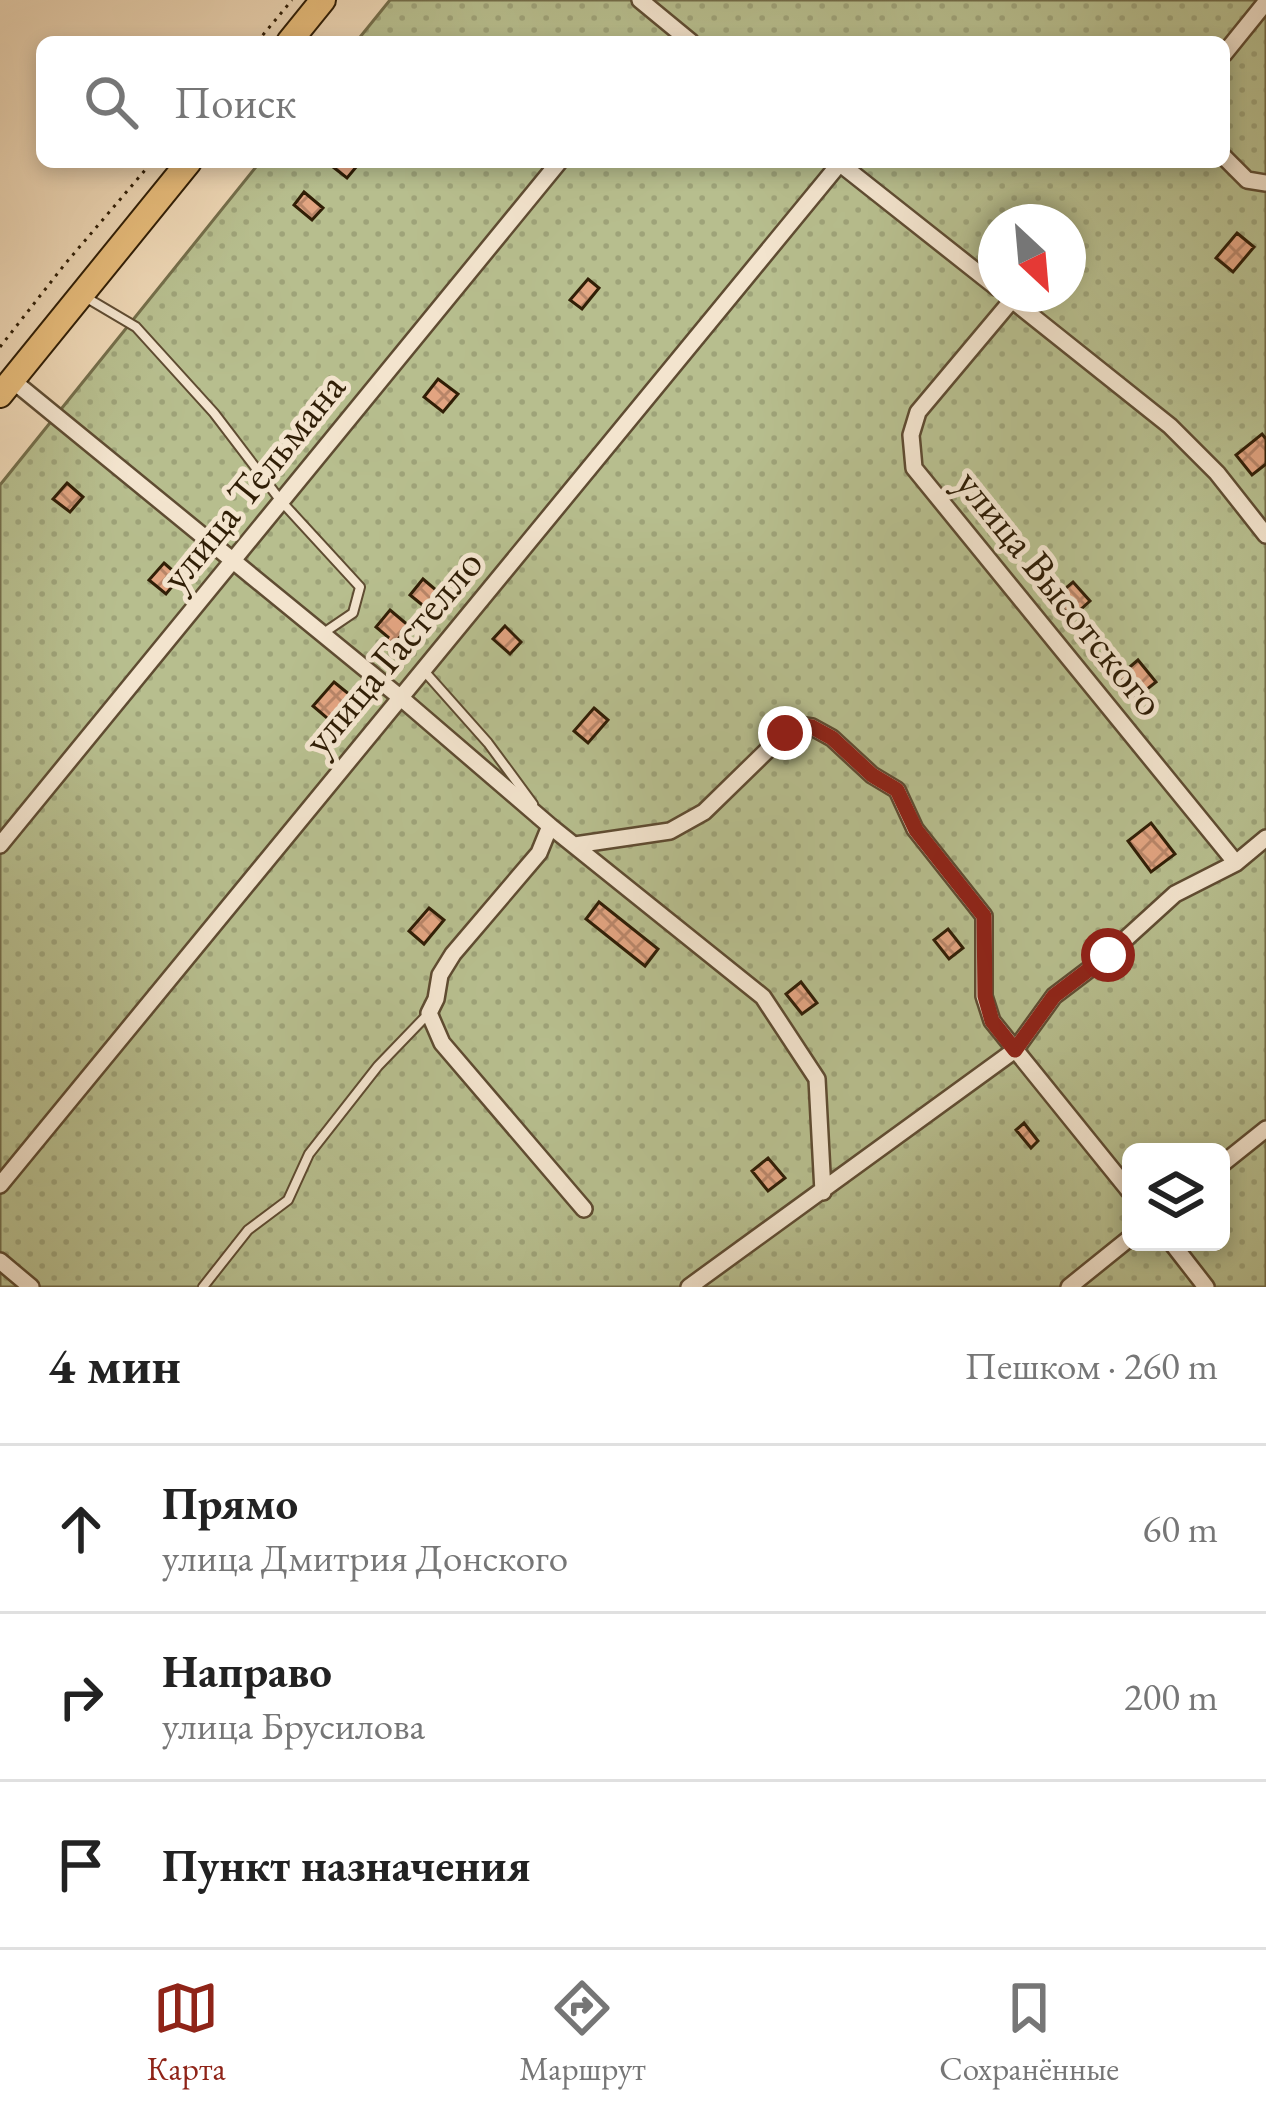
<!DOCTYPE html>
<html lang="ru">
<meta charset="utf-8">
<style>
body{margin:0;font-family:"EB Garamond",serif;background:#f6f6f6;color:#222}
.controls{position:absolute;right:36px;bottom:36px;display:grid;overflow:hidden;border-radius:18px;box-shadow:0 6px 18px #0003}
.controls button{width:108px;height:108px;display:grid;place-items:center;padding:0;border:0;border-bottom:3px solid #e0e0e0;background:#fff;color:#222;font:60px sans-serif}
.compass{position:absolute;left:978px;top:204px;width:108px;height:108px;border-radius:50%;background:#fff;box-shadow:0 6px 18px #0003;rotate:154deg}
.stop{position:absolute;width:36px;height:36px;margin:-27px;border:9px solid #8f2418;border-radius:50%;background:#fff}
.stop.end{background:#8f2418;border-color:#fff;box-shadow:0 3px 12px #0008}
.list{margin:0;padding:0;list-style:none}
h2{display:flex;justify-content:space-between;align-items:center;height:156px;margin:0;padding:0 48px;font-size:51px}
h2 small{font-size:39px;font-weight:400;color:#767676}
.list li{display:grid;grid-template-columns:78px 1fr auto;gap:36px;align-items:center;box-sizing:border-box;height:168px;padding:0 48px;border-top:3px solid #e0e0e0}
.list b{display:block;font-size:45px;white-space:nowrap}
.list p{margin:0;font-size:39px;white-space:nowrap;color:#767676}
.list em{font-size:39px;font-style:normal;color:#767676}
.icon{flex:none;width:66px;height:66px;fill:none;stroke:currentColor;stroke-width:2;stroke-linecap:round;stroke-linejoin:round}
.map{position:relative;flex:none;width:1266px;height:1287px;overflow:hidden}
.search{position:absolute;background:#fff;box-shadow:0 6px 18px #0003;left:36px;right:36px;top:36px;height:132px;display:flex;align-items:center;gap:30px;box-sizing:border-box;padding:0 42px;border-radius:18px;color:#767676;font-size:45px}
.sheet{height:660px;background:#fff}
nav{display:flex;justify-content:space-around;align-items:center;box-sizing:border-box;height:168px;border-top:3px solid #e0e0e0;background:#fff;font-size:33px;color:#767676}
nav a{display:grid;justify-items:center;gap:6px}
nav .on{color:#8f2418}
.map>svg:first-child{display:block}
.grass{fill:url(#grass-dots);stroke:#746e4a;stroke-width:3;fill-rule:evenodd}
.building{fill:url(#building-cross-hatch);stroke:#301e06;stroke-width:3}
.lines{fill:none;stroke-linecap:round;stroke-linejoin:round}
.lane-casing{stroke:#5f4c32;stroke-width:12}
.street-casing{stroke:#5f4c32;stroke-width:20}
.primary-casing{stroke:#301e06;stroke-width:28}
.path{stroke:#301e06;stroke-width:3;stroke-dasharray:3 6;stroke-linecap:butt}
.lane{stroke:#f3e4ce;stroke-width:8}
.street{stroke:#f3e4ce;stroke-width:15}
.primary{stroke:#e6bb7a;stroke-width:24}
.route{stroke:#8f2418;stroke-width:15}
.labels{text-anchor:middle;stroke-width:10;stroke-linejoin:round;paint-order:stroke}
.street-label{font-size:42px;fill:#301e06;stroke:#f3e4ce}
</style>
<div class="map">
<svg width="1266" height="1287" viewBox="0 0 1266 1287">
<defs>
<pattern id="grass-dots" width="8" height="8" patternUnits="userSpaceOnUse" patternTransform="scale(3)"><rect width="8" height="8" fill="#b7be8e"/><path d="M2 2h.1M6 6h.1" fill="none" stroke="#9ea379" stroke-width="1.8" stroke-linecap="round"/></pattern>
<pattern id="building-cross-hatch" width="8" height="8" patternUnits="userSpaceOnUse" patternTransform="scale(3)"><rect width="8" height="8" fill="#e2a481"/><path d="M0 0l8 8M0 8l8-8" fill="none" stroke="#b88568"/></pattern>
</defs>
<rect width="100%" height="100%" fill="#edd6b4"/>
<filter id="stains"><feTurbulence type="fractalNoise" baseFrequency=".00167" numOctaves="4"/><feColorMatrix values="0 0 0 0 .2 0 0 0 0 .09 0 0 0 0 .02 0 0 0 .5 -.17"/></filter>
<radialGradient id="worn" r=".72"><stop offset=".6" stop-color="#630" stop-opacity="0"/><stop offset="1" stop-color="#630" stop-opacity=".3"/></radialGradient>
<path class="grass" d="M390,0h876v1287h-1266v-802l260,-323h964v-120h-868zM996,222h72v72h-72zM1131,1152h90v90h-90z"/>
<path class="building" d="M352,162l5,4 -10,12 -19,-15z
M304,192l19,16 -11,12 -18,-15z
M1237,233l17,14 -21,25 -17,-14z
M588,279l11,9 -17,21 -12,-9z
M438,379l20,15 -15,18 -19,-15z
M1262,434l4,5v25l-14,11 -16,-20z
M67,483l16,14 -13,15 -17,-13z
M164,563l16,14 -14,17 -17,-14z
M423,579l20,17 -12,16 -21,-17z
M1073,582l17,19 -19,17 -17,-20z
M390,610l19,16 -10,12 5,5 -7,9 -12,-10 3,-5 -12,-10z
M505,626l16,16 -11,12 -17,-15z
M1138,660l18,22 -20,16 -18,-21z
M334,682l21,17 -21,25 -21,-18z
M594,708l14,12 -20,23 -14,-12z
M1151,823l24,31 -24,18 -23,-31z
M599,902l59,47 -13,17 -59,-47z
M429,908l15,12 -20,24 -15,-13z
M948,929l15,19 -14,11 -15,-19z
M801,982l16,21 -15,11 -16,-20z
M1024,1123l14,18 -7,7 -15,-18z
M768,1158l17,20 -17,13 -16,-20z"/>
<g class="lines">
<defs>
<path id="lane" d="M87,298l49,29 78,86 67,88 79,86 -7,26 -31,21
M425,672l63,71 45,61
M203,1287l45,-57 40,-30 21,-46 69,-88 51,-53"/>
<path id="street" d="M640,0l51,42
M1224,54l42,-52
M1224,157l23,23 19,3
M838,162l158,125
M1007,296l163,130 47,47 49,62
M1012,300l-94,112 -7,23 3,33 322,395
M12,380l389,318 149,128 213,171 54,82 6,113
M550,826l-11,27 -86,101 -13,21 -4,24 -7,14 13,30 142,166
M0,845l559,-683
M575,845l95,-14 34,-19 81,-79 13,-8 14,2 20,11 40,37 25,15 18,39 69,87v80l8,25 139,172
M1221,1165l45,-36
M0,1185l840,-1022
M1171,1242l35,45
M0,1261l31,26
M689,1287l326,-237 39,-54 54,-41 67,-61 61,-31 30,-25
M1069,1287l62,-50"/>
<path id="primary" d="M289,42l34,-42
M0,395l189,-233"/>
</defs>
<use href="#lane" class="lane-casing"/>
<use href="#street" class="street-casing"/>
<use href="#primary" class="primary-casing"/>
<path class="path" d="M257,42l35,-42
M0,347l65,-83 87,-102"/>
<use href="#lane" class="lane"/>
<use href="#street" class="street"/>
<use href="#primary" class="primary"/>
</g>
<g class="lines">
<path class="route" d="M785,733l13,-8 14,2 20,11 40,37 25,15 19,40 68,86 1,80 7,25 23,29 39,-54 54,-41"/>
</g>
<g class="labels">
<g class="street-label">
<text transform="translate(252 481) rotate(-51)" y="15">улица Тельмана</text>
<text transform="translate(1061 592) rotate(51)" y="15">улица Высотского</text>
<text transform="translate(392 651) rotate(-50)" y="15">улица Гастелло</text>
</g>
</g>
<rect width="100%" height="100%" filter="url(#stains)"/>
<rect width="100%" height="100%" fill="url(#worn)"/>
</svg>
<div class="controls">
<button><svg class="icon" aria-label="layers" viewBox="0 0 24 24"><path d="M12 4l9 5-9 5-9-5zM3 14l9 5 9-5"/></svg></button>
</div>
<svg class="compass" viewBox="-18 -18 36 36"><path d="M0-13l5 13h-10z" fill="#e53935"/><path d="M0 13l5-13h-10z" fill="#767676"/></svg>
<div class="stop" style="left:1108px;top:955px"></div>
<div class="stop end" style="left:785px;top:733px"></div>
<div class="search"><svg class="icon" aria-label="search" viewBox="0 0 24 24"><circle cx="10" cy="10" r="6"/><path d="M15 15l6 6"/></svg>Поиск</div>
</div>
<section class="sheet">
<h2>4 мин<small>Пешком · 260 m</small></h2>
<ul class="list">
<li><svg class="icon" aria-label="ahead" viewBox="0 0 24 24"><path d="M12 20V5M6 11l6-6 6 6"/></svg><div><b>Прямо</b><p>улица Дмитрия Донского</p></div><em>60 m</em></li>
<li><svg class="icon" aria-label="right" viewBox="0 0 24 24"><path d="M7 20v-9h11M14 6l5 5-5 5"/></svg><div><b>Направо</b><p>улица Брусилова</p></div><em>200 m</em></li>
<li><svg class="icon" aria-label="arrive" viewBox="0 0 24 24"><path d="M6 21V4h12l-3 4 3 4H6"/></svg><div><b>Пункт назначения</b></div></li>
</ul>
</section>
<nav>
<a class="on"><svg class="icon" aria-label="map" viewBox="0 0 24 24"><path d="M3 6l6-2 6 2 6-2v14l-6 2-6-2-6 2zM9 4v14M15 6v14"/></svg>Карта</a>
<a><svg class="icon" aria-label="directions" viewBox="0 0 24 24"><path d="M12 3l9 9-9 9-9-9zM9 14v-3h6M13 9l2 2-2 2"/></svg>Маршрут</a>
<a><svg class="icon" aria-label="saved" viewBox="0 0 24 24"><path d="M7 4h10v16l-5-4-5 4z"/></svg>Сохранённые</a>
</nav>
